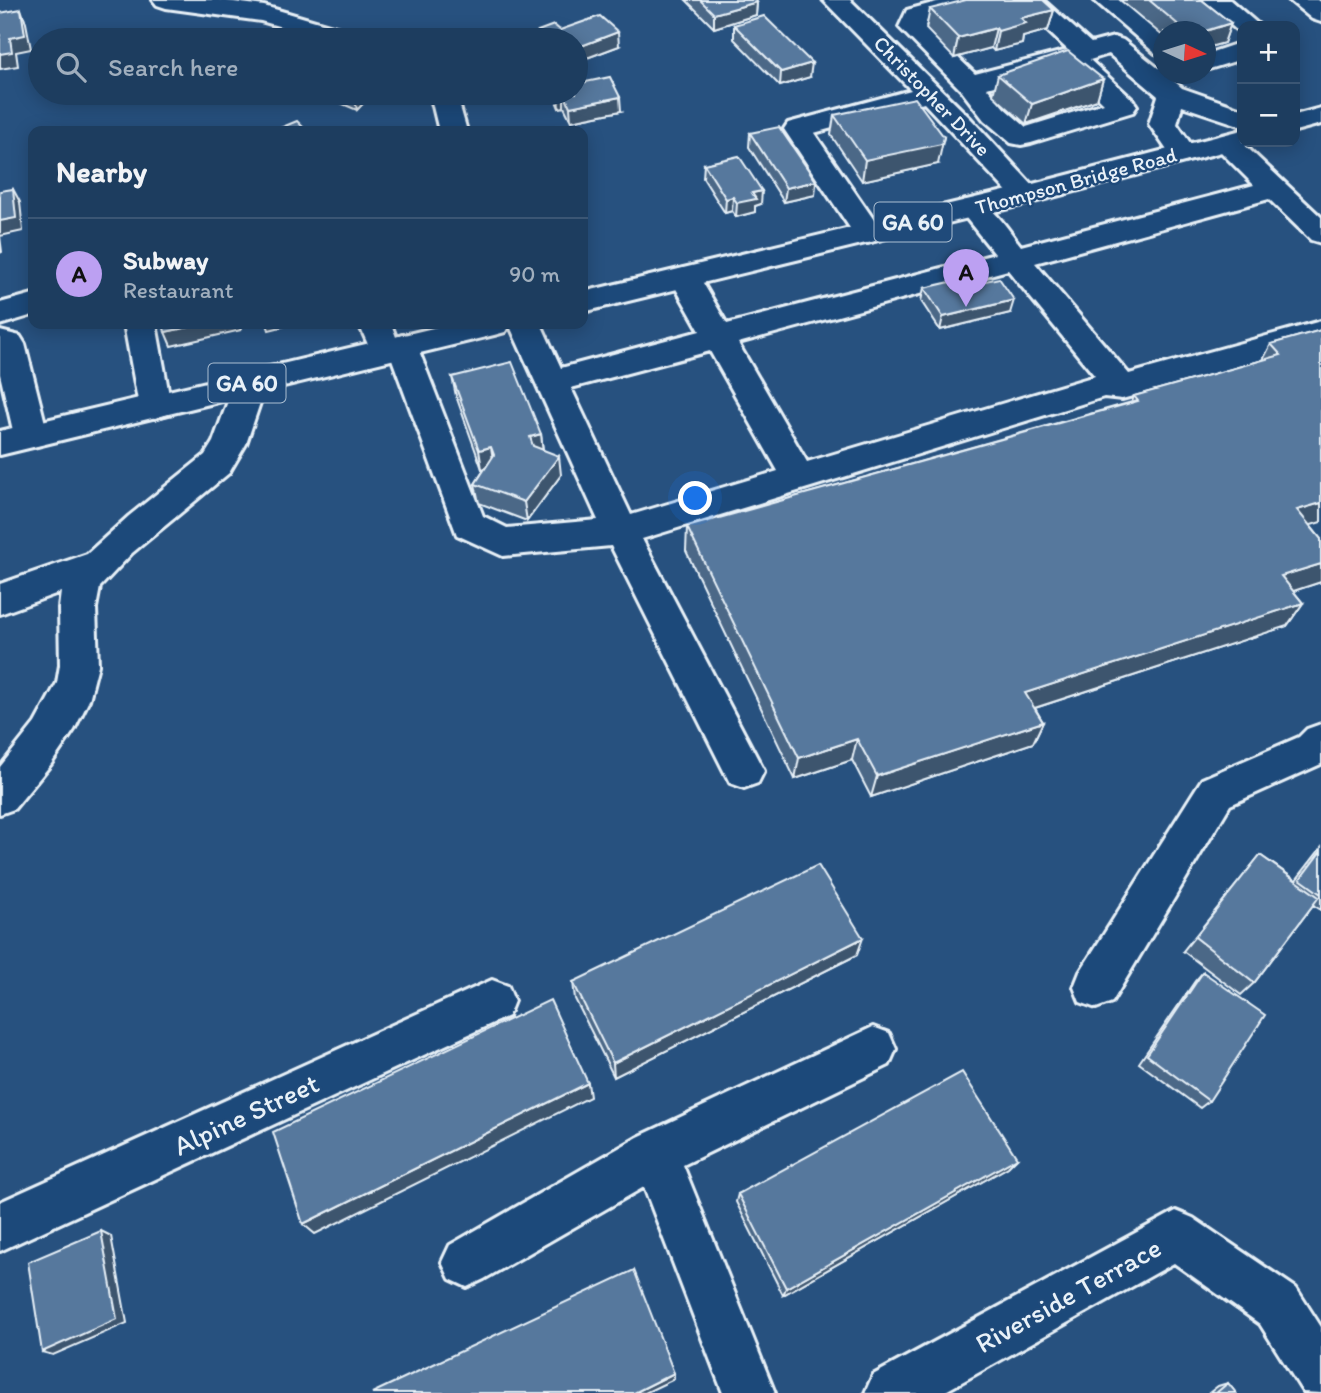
<!DOCTYPE html>
<meta charset="utf-8">
<style>
body{margin:0;font-family:Itim,sans-serif;background:#254465;color:#f1f3f6}
.controls{position:absolute;right:21px;top:21px;display:grid;overflow:hidden;border-radius:14px;box-shadow:0 4px 18px #0003}
.controls button{width:63px;height:63px;display:grid;place-items:center;padding:0;border:0;border-bottom:2px solid #3b5674;background:#1d3d5f;color:#f1f3f6;font:35px sans-serif}
.compass{position:absolute;left:1153px;top:21px;width:63px;height:63px;border-radius:50%;background:#1d3d5f;box-shadow:0 4px 18px #0003;rotate:94deg}
.you{position:absolute;left:696px;top:499px;width:24px;height:24px;margin:-18px;border:5px solid #fff;border-radius:50%;background:#1a73e8;box-shadow:0 0 0 10px #1a73e833}
.badge{display:grid;place-items:center;width:46px;height:46px;border-radius:50%;background:#bca0f2;color:#111;font-size:23px;font-weight:700}
.pin{position:absolute;translate:-50% -58px;filter:drop-shadow(0 2px 4px #0008)}
.pin::after{content:'';position:absolute;top:37px;width:24px;height:21px;background:inherit;clip-path:polygon(0 0,100% 0,50% 100%)}
.list{margin:0;padding:0;list-style:none}
h2{display:flex;justify-content:space-between;align-items:center;height:91px;margin:0;padding:0 28px;font-size:30px}
h2 small{font-size:23px;font-weight:400;color:#a0aebd}
.list li{display:grid;grid-template-columns:46px 1fr auto;gap:21px;align-items:center;box-sizing:border-box;height:112px;padding:0 28px;border-top:2px solid #3b5674}
.list b{display:block;font-size:26px;white-space:nowrap}
.list p{margin:0;font-size:23px;white-space:nowrap;color:#a0aebd}
.list em{font-size:23px;font-style:normal;color:#a0aebd}
.icon{flex:none;width:38px;height:38px;fill:none;stroke:currentColor;stroke-width:2;stroke-linecap:round;stroke-linejoin:round}
.map{position:relative;flex:none;width:1321px;height:1393px;overflow:hidden}
.search{position:absolute;background:#1d3d5f;box-shadow:0 4px 18px #0003;left:28px;top:28px;width:560px;height:77px;display:flex;align-items:center;gap:18px;box-sizing:border-box;padding:0 24px;border-radius:38px;color:#a0aebd;font-size:26px}
.panel{position:absolute;background:#1d3d5f;box-shadow:0 4px 18px #0003;left:28px;top:126px;width:560px;height:203px;border-radius:14px}
.map>svg:first-child{display:block}
.lines{fill:none;stroke-linecap:round;stroke-linejoin:round}
.minor-casing{stroke:#e8f1f8;stroke-width:6}
.highway-casing{stroke:#e8f1f8;stroke-width:6}
.minor{fill:#1f4a7a;fill-rule:evenodd}
.highway{fill:#1f4a7a;fill-rule:evenodd}
.wall{fill:#4b6787;stroke:#e8f1f8;stroke-width:2}
.shaded-wall{fill:#3d546e;stroke:#e8f1f8;stroke-width:2}
.building{fill:#57789d;stroke:#e8f1f8;stroke-width:2}
.labels{text-anchor:middle;stroke-width:5;stroke-linejoin:round;paint-order:stroke}
.far-street-label{font-size:21px;fill:#e8f1f8;stroke:#1f4a7a}
.shield{fill:#1f4a7a;stroke:#acbfd2;stroke-width:2}
.shield-label{font-size:23px;font-weight:bold;fill:#e8f1f8}
.near-street-label{font-size:28px;fill:#e8f1f8;stroke:#1f4a7a}
</style>
<div class="map">
<svg width="1321" height="1393" viewBox="0 0 1321 1393">
<rect width="100%" height="100%" fill="#27517f"/>
<filter id="ink" filterUnits="userSpaceOnUse"><feTurbulence type="fractalNoise" baseFrequency=".0143" numOctaves="2"/><feDisplacementMap in="SourceGraphic" scale="14" xChannelSelector="R" yChannelSelector="G"/><feConvolveMatrix kernelMatrix="1 2 1 2 8 2 1 2 1" color-interpolation-filters="sRGB"/></filter>
<g filter="url(#ink)">
<g class="lines">
<defs>
<path id="minor" d="M153,0h66l45,6 99,29 4,5h-40l-66,-19 -95,-13 -9,-3z
M823,0h27l121,119 65,70 4,6 -4,6 -10,3 -10,-3 -92,-98 -110,30 69,100 -5,7 -10,3 -10,-3 -74,-111 4,-6 123,-33z
M944,0h43l-4,5 -56,15 -2,6 50,48 93,-24 -53,-50h28l48,43 23,-6 9,3 35,28 6,-1v7h15l-6,6 9,8 60,21v17l-60,-20 -5,18 20,29 -4,6 -10,3 -10,-3 -24,-35 9,-28 -49,-42 -19,6 43,40 4,6 -4,6 -102,31 -10,2 -10,-2 -27,-23 -23,-30 -62,-63 8,-17zM1066,66l38,37 -78,24 -22,-19 -17,-20z
M1094,0h28l42,34v21l-9,-2z
M1201,0h29l30,26h-18v6l-4,-1z
M1289,0h29l3,2v20l-9,-3z
M1242,42v17l-36,11v-16z
M425,93h28l5,7 9,31h-28l-7,-29z
M1226,135l10,2 85,80v26l-10,-3 -42,-41 -234,64 94,111 192,-53v22l-199,56 -18,-2 -462,142 122,232 -6,12 -14,5 -14,-5 -119,-237 -108,10 -46,-21 -65,-176 -7,2 -11,-3 -15,-34h32l5,13 7,-2 11,3 69,178 24,12 91,-8 -89,-196h32l20,44 139,-37 -30,-53 4,-7 11,-3 11,3 31,53 268,-70 -37,-46 5,-7c26,-6 43,27 58,45l233,-61 -42,-42 4,-6zM1008,270l87,106 -288,86 -69,-119zM710,351l68,120 -147,44 -60,-127z
M33,294v21l-33,10v-22z
M124,324h32l15,82 -4,8 -12,4 -12,-4 -4,-8z
M0,331l20,5 5,8 23,91 -5,9 -12,3 -12,-3 -5,-9 -14,-61z
M251,371l11,3 5,8 -21,62 -17,29 -97,80 -32,34 -4,21 2,57 -9,35 -15,30 -23,34 -37,45 -14,5v-47l35,-44 22,-40 3,-18 -1,-57 2,-16 -61,22v-30l87,-30 42,-38 76,-61 8,-13 22,-60 5,-8z
M1321,724v40l-91,41 -118,197 -16,6 -16,-6 -6,-15 6,-15 122,-193 97,-42 8,-8z
M492,980l16,6 6,15 -6,15 -508,235v-49z
M873,1027l16,6 7,16 -7,16 -206,100 92,228h-52l-79,-206 -160,92 -17,8 -17,-8 -8,-17 8,-17 188,-108z
M1176,1211l17,7 103,70 25,39v66l-18,-1 -43,-68 -86,-61 -232,130h-77l8,-18z"/>
<path id="highway" d="M1321,108v16l-26,7v-16z
M1242,130v12h11l-1,2 -226,60 -443,108v-20l442,-106z
M450,324h60l-5,8 -11,3 -494,120v-24z"/>
</defs>
<use href="#minor" class="minor-casing"/>
<use href="#highway" class="highway-casing"/>
<use href="#minor" class="minor"/>
<use href="#highway" class="highway"/>
</g>
<path class="wall" d="M686,0h69l2,2 -1,13 -42,13z
M1120,0h82l29,23 -7,20 -18,5v-16h-42v5z
M930,9l124,1 -6,20 -25,7 -1,7 -28,7 -3,-3 -37,10 -28,-29z
M734,25l76,52 -30,9 -46,-47z
M560,30l59,16 -43,16v-22h-38v-9z
M998,75l105,4 -6,21 -71,24 -33,-29z
M91,93h82l-1,4 -78,6z
M335,93h38l-16,17 -19,-8z
M556,93h20l45,18 -50,10 -7,-14 -5,1 -3,-7z
M834,115l104,49 -76,17 -31,-46z
M750,133l66,48 -1,14 -31,7 -35,-55z
M704,164l57,40 -6,2v6l-19,5 -4,-6 -7,2 -22,-35z
M972,284l38,29 -70,17 -19,-29 3,-13z
M1321,330l-11,195 11,14v43l-28,9 10,12 -16,23 -252,82 8,14 -10,21 -162,54 -19,-37 -57,19 -109,-228 1,-24 445,-125 2,-6 129,-36 8,-16z
M452,377l89,57 2,15 18,26 -34,46 -48,-18 -4,-19 10,-16 -3,1 -26,-73z
M1321,848v62l-8,-5 -59,78 -13,12 -58,-44 77,-96 36,25z
M857,955l-243,122 -39,-78 -2,-17z
M1203,972l6,129 -9,7 -61,-45 56,-82z
M1017,1158l-9,9 -225,128 -47,-93 2,-8z
M1228,1383l8,10h-27l9,-7z"/>
<path class="shaded-wall" d="M757,2l-1,13 -42,13v-14z
M21,9l5,14 5,26 -15,3 2,14 -18,3v-15l10,-16z
M1054,10l-6,20 -25,7 -1,7 -28,7 4,-20 23,-13z
M1231,23l-7,20 -18,5v-16h-4z
M996,28l-5,20 -37,10 4,-20z
M618,32l1,14 -43,16v-14z
M812,63l-2,14 -30,9 1,-14z
M1103,79l-6,21 -71,24 6,-20z
M357,93h16l-16,17 -3,-14z
M564,93v14l-5,1 -1,-14z
M620,97l1,14 -50,10 -1,-14z
M944,137l-6,27 -76,17 3,-21z
M816,181l-1,14 -31,7 2,-14z
M13,189l7,13 3,29 -23,5 2,16 -2,1v-32z
M762,191l-1,13 -6,2v6l-19,5 1,-14 15,-10z
M733,197l-1,14 -7,2 1,-14z
M1014,300l-4,13 -70,17 3,-13z
M204,324h35l2,6 -70,16 -6,-14z
M267,324h26l-24,6z
M541,434l2,19 -11,3 -2,-19z
M491,447l3,19 -12,3 -3,-19z
M559,456l2,19 -34,46 -3,-19z
M1321,503v19l-39,12 15,-24z
M1321,564v18l-55,18 15,-24z
M1303,603l-16,23 -271,88 9,-21z
M1043,722l-10,21 -162,54 6,-21z
M857,739l-5,21 -57,19 4,-21z
M863,938l-6,17 -243,122 -1,-14z
M588,1083l2,14 -275,137 -12,-10z
M1017,1158l-9,9 -225,128 3,-7z
M101,1231l10,5 16,87 -74,32 -11,-3z
M674,1373v6l-29,14h-11z"/>
<path class="building" d="M700,0h55l2,2 -43,12z
M966,0h77l11,10 -33,8 5,5 -28,8 -2,-3 -38,10 -28,-29z
M1149,0h53l29,23 -29,9h-15z
M21,9l4,26 -15,3 2,14 -12,2v-41z
M600,16l18,16 -42,16v-8h-29l-9,-9 16,-6 6,5z
M764,16l48,47 -31,9 -47,-47z
M1068,51l35,28 -71,25 -34,-29z
M610,77l10,20 -50,10 -6,-14 -6,1v-1h18v-9z
M345,93h12l-3,3z
M915,98l29,39 -2,7 -77,16 -31,-45z
M297,121l10,10h-34z
M779,127l37,54 -30,7 -36,-55z
M739,156l23,35 -10,2 4,6 -19,4 -4,-6 -7,2 -22,-35z
M13,189l3,29 -16,3v-30z
M968,278l4,6 27,-6 15,22 -71,17 -19,-29z
M163,324h41l-39,8z
M1321,330v173l-24,7 24,29v25l-40,12 22,27 -278,90 18,29 -166,54 -20,-37 -58,19 -112,-231 451,-126 -4,-5 147,-41 -10,-11z
M512,362l29,72 -11,3 3,9 26,10 -35,46 -49,-18 19,-29 -3,-8 -12,3 -27,-73z
M1321,851v43l-21,-15z
M1260,855l59,42 -65,86 -59,-46z
M818,865l45,73 -250,125 -40,-81z
M1203,972l62,43 -56,86 -62,-46z
M550,1000l38,83 -285,141 -30,-92z
M962,1072l55,86 -231,130 -48,-94z
M101,1231l16,88 -75,33 -14,-90z
M634,1270l40,103 -40,20h-262z
M1228,1383l8,10h-20z"/>
</g>
<g class="labels">
<g class="far-street-label">
<text transform="translate(932 96) rotate(46)" y="7">Christopher Drive</text>
<text transform="translate(1076 181) rotate(-15)" y="7">Thompson Bridge Road</text>
</g>
<g class="shield">
<rect x="874.5" y="202.5" width="77" height="39" rx="5"/>
<rect x="208.5" y="363.5" width="77" height="39" rx="5"/>
</g>
<g class="shield-label">
<text x="913" y="230">GA 60</text>
<text x="247" y="391">GA 60</text>
</g>
<g class="near-street-label">
<text transform="translate(246 1114) rotate(-25)" y="10">Alpine Street</text>
<text transform="translate(1068 1295) rotate(-29)" y="10">Riverside Terrace</text>
</g>
</g>
</svg>
<div class="controls">
<button>+</button>
<button>−</button>
</div>
<svg class="compass" viewBox="-18 -18 36 36"><path d="M0-13l5 13h-10z" fill="#e53935"/><path d="M0 13l5-13h-10z" fill="#a0aebd"/></svg>
<div class="you"></div>
<div class="pin badge" style="left:966px;top:307px">A</div>
<div class="search"><svg class="icon" aria-label="search" viewBox="0 0 24 24"><circle cx="10" cy="10" r="6"/><path d="M15 15l6 6"/></svg>Search here</div>
<section class="panel">
<h2>Nearby<small></small></h2>
<ul class="list">
<li><span class="badge">A</span><div><b>Subway</b><p>Restaurant</p></div><em>90 m</em></li>
</ul>
</section>
</div>
